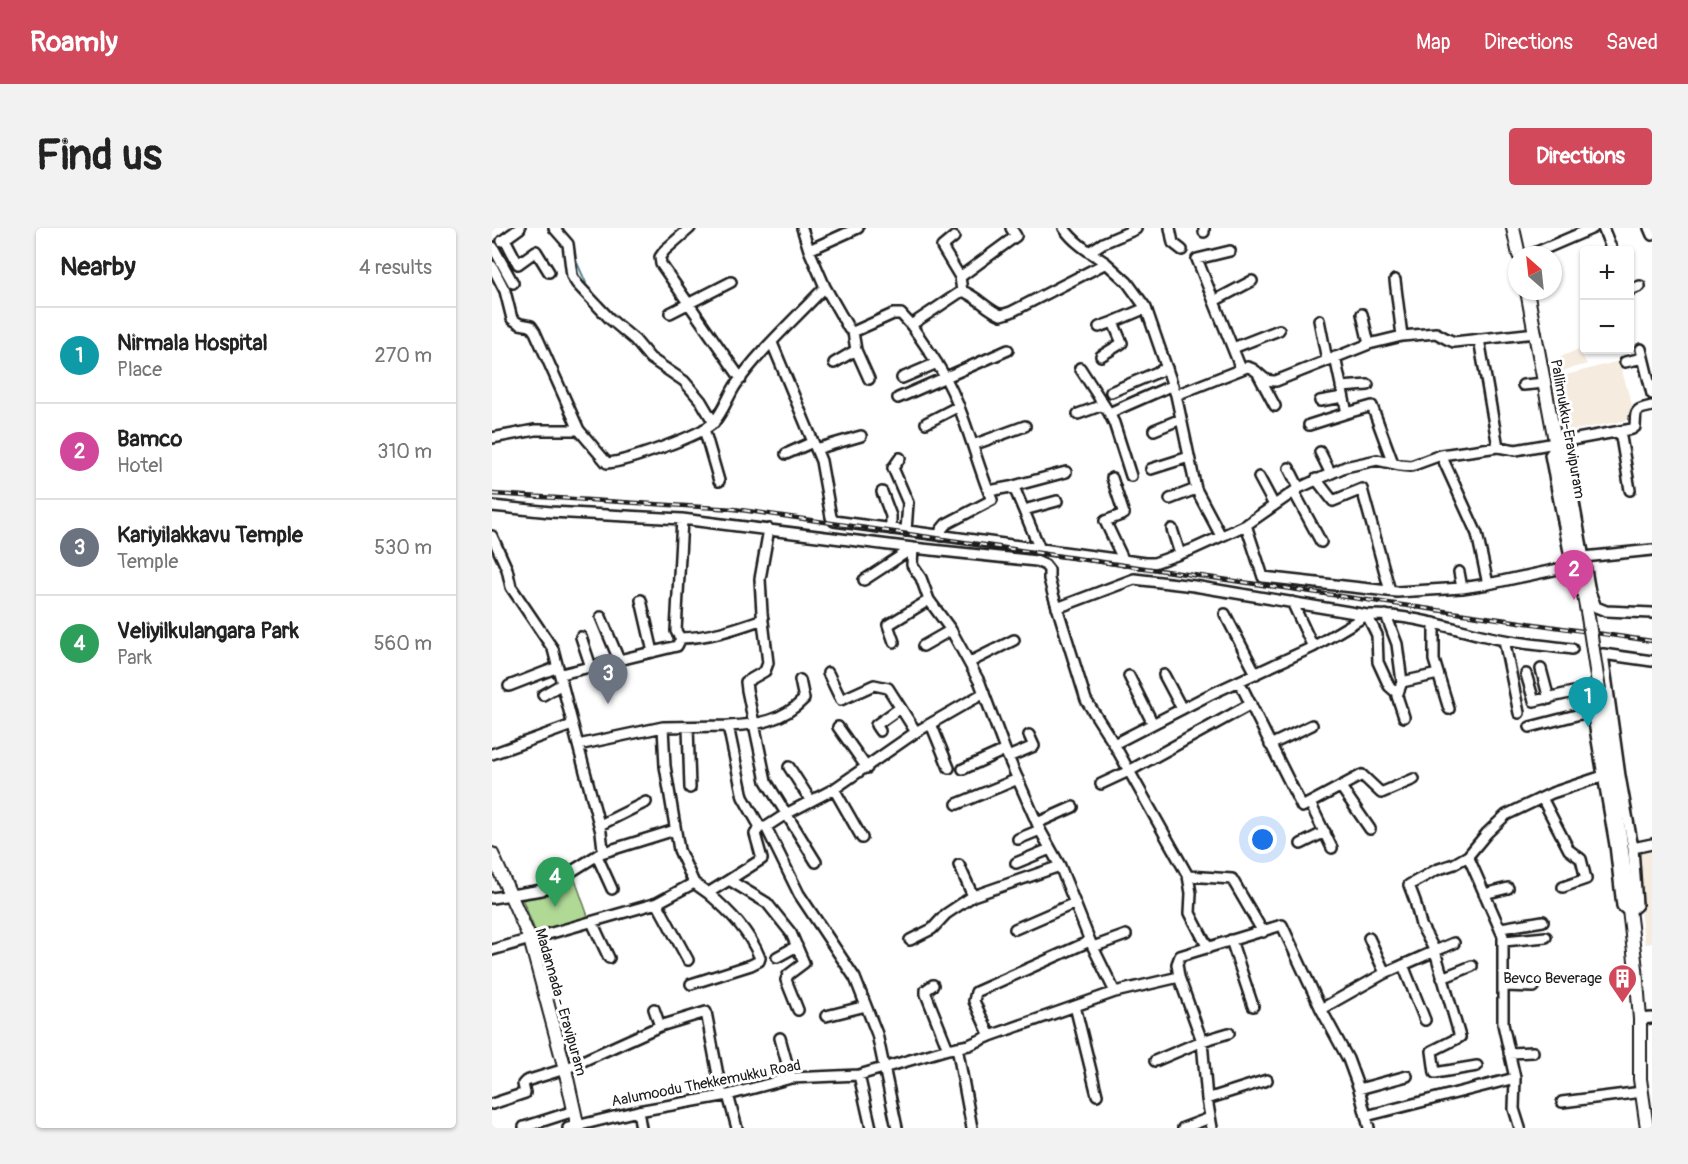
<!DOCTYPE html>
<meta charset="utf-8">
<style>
body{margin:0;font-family:Pangolin,sans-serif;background:#f2f2f2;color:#222}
.controls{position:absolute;right:18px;top:18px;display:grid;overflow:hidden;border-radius:6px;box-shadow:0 2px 4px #0004}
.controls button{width:54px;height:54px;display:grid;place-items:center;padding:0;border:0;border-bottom:2px solid #e0e0e0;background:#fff;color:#222;font:30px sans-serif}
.compass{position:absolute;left:1016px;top:18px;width:54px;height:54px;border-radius:50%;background:#fff;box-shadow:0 2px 4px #0004;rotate:333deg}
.you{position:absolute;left:771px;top:612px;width:21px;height:21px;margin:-15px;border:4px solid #fff;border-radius:50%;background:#1a73e8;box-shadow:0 0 0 9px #1a73e833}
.badge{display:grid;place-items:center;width:39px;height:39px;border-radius:50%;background:#d1495b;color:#fff;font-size:20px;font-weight:700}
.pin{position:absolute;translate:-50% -50px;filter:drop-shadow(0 2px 3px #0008)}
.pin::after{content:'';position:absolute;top:32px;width:21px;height:18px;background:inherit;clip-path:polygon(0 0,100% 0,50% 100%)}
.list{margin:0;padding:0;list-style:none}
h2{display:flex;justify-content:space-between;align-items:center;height:78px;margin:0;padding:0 24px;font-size:26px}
h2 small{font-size:20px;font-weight:400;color:#767676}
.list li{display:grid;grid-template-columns:39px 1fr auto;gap:18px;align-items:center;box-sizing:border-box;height:96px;padding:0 24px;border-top:2px solid #e0e0e0}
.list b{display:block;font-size:22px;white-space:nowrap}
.list p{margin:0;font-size:20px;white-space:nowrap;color:#767676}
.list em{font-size:20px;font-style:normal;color:#767676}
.map{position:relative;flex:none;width:1160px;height:900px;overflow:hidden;border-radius:6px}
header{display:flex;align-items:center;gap:36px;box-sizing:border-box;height:84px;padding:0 30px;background:#d1495b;color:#fff}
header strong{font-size:28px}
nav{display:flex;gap:33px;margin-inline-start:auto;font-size:21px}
.intro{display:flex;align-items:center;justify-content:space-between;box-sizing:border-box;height:144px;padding:0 36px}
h1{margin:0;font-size:42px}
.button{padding:15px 27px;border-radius:6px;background:#d1495b;color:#fff;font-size:21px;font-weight:700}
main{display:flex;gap:36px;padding:0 36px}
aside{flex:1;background:#fff;border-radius:6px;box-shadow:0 2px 4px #0004}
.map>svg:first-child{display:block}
.built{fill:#f5ebde}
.green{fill:#b1d996;stroke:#667a59;stroke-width:1.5}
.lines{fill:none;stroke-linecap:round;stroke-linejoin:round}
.stream{stroke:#598293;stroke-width:2}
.minor-casing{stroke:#1c1c1c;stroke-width:14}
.major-casing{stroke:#1c1c1c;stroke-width:16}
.minor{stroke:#fff;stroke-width:9}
.major{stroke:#fff;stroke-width:12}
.rail-casing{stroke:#1c1c1c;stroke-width:4.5}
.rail{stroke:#fff;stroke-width:2;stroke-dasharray:7;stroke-linecap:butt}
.major-bridge-casing{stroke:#1c1c1c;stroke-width:16;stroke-linecap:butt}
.major-bridge{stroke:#fff;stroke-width:12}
.labels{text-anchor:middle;stroke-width:6;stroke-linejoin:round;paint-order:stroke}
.street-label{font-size:15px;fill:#1c1c1c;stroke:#fff}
.poi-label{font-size:15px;fill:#1c1c1c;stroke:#fff;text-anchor:end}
</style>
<header>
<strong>Roamly</strong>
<nav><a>Map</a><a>Directions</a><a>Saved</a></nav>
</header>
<div class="intro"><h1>Find us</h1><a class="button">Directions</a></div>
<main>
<aside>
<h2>Nearby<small>4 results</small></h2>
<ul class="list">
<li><span class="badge" style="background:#0f9aa8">1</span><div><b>Nirmala Hospital</b><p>Place</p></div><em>270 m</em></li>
<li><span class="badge" style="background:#d1479c">2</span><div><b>Bamco</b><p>Hotel</p></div><em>310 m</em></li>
<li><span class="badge" style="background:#6b7280">3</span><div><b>Kariyilakkavu Temple</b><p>Temple</p></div><em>530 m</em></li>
<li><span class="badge" style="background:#2e9e5b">4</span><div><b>Veliyilkulangara Park</b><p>Park</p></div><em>560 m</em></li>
</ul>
</aside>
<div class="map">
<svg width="1160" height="900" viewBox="0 0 1160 900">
<rect width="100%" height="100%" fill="#fff"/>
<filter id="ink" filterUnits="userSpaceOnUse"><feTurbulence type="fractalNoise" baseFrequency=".0167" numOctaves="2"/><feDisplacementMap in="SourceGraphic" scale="12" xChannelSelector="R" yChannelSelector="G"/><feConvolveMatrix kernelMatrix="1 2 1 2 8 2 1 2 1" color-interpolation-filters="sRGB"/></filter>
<g filter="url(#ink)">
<path class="built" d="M1087,121l8,15 -25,7 -6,-12z
M1127,133l14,48 -5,11 -70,13 -7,-54z
M1160,624v91l-7,1 -14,-90z"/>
<path class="green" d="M81,646l16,45 -53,14 -15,-37z"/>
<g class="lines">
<path class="stream" d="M71,0l5,11
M82,28l12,27"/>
<defs>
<path id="minor" d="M62,0l14,16 4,32 5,8 33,35 25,21 15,18 34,23 17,20 13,22
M198,0l-25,22 -5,7 1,7 80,115
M678,0l3,15 9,7
M1111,0l9,22
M1157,0l3,7
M712,4v-4
M462,9l-12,10 18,30
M13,11l13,25 18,-13 13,21
M10,13l18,-13
M1,19l20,36
M317,22l49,-22
M738,23l-33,8 44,110
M597,24l14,-9 33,-14
M1038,27l63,-27
M614,35l21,19 19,26 30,87 20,94 25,47
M0,38l13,25 7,28 8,5 11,2 4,6 44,98
M903,52l7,56
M333,59l24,42 4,3 40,-18h8l10,11 51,-34c15,5 24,18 39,24l10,-3 95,-49c-15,-10 -32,-20 -42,-35
M1138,62l10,-4
M470,63l-2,-14 56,-41 -5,-8
M722,73l38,-20
M178,85l61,-31
M870,86l7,30
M827,92l8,40
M419,97c17,24 34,48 45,75 14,32 22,67 36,100l-46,24 -5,6 1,6
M607,99l14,-5
M361,104l3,18 13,29
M987,111l19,108
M280,115l49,118 10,56 3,4 311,42h9l37,-13 55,-25 53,-37 46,-21 32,-7 23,5 11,1 30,-11 57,-8 18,3 116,-21 3,-2c1,-17 -1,-17 17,-21
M741,120l46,-18
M1149,121l11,45
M609,128l21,-13 -9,-21 33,-14
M1133,134l18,-4
M342,135l22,-13
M588,140l29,45 64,-28
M767,148l16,30
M410,150l35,-15
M1031,157l22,-2
M849,159l27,-2
M619,164l56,-24
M684,167l71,-28c13,2 13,15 29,14l93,-37 33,-8 34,-3 11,6 7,3 82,-9
M406,170l110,-48
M828,173l23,-4
M617,185l5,10 17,53
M855,185l25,-7 21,57
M586,186l22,-8 5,1
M434,195l33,-17
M817,197l38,-12 -12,-56
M212,201l15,52
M662,202l27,-11
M1128,203l10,59
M0,210l43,-8h44l28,33c18,-1 96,-28 107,-41 9,-10 14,-25 21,-36 23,-34 62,-69 90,-99l-16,-37 -7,-22
M481,217l52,-19
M324,221l45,-13
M828,224l10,20
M294,226l27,-12
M949,227l36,79 11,50 -26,4
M408,230l-7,10 15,35 -2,28
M797,240l10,20
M659,241l38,-12
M767,249l15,28
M620,250l12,36 -19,7 19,40
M824,251l17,22 29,-12 28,102
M518,259l56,-15
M497,263l21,-4 6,5 24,57
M390,264l9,24v13
M802,264l27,50
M678,271l26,-10
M0,278l59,6 131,7 231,29
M532,282l33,-9
M190,291l-6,112 4,7c29,0 57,-10 83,-19
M754,297l17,52 134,15 65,-4 -3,-16
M277,301l-9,50 2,34 6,50 -3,8 -19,11 1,8 19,91 50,81
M680,301l8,25
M0,308l15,33 4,18 42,62 25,96 85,-18 65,-1 15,71 17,30h6l20,-13 48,-25 82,-57 68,-39
M1092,329l68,-7
M372,352l49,-32
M996,356l80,-17 3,-5 -21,-107 6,-8 9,5 25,140 6,15 10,4 46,2
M149,372l12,52
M800,374l21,45
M565,380l77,-29 60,7 173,29c49,-1 90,16 137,25 22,4 46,6 68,9
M733,386l31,60
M894,387l11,29 5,38 -5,14 7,21
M109,389l18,43
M942,395v37l15,49
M89,409l10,30
M1012,412l15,73
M402,414l-6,-17 41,-25
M431,418l28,-16
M478,434l44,-22
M1049,441l8,30
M336,445l13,27 33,-15 14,3 28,44
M69,446l116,-28 4,-8
M1034,446l8,27 70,-16
M672,447l18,34
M637,448l24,48
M747,453l63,126 60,-32 19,18 33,-14
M910,454l36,-8
M17,458l49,-19
M51,467l19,-11
M439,496l18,44
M236,498c29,-1 55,-5 76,-27l-4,-19
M196,499l2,61
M346,499l29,41
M1038,499l62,-16 23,134 7,61 7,6 8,-7 -4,-57 -13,-72 -17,-122 49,7
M388,503l-4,-6 24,-17
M622,516l95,-49 104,-48 54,-32 10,20 1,27 11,24 8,7
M778,517l42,-20
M0,526l80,-29
M516,529l26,-11 -5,-11
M297,539l22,34
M471,541l42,-19
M609,556l28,-13 122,-67
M849,559l29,42
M342,561l28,49
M1050,570l27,52 12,9 5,20 -23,8
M818,575l22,45
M465,576l61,-25
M545,595l36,-16
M108,597l46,-23
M274,599l33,67 56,84 22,56 20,94
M526,611l22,-9
M809,616l24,-12
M1141,620l19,-4
M109,625l74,-23
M105,628l15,33
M976,628l35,80v88l12,54 -1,31 6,19
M524,635l34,-14
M467,637l14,31
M696,648l44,3 31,53
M237,652l33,-21 -7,-25 5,-7
M202,655l14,10 21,-13 38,23 24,30 13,30 -16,12 -2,5 12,30
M992,666l24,-6
M0,670l50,-8 59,-37 2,-4 -2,-17 -23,-87
M165,675l31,57
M100,694l17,36
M1009,700l42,-7
M523,701l60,-26
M877,710l16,35
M418,712l22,-11 14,-15 27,-18 87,-30
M739,712l22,66
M1012,713l42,-4
M962,715l-19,8 25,86 -28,14 3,22 42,-7
M601,719l33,-12
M0,722l165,-47 37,-20 -15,-33 -14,-84 -2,-39
M285,729l20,-11
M911,737l22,55
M687,749l-2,-13 3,-8 102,-31 39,84 64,-36 50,-22 -14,-26 -6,-24 -6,-16 27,-15 18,-6 14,-8 19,-23 19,-18 46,-22 51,-17
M950,750l30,-12
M199,756l60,-19 8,-4 1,-3c-11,-27 -30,-46 -52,-65
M441,757l-7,5v4l22,55
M1013,758l29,1
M623,764l-25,-51 -30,-75 -20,-36 -35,-80 -25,-67 -29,-53 -22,-30 -8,-22 -9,-13 1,-17 123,13 9,4 4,5v9l4,15 33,106 28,44 74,132 3,17 -1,20 18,35
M583,778l22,89
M162,781l6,17
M829,781l27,50 11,30 10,39
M334,788l40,-10
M1148,791l12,-1
M498,808l-16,-35 2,-9 114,-51
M288,810l11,40
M465,819l15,81
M1017,825l24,-1
M663,833l47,-20 27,-8
M367,847l12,53
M867,861l48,-13
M236,867l9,33
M715,871l60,-19
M1070,874l80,-10
M0,876l33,-11 -2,-9 3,-3 39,-12 95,-43 46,-14 16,84
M146,883l3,17
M874,888l149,-38
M32,899l50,-16
M76,900l70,-17 90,-16 63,-17 68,-3 89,-26 21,-4 21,-9 125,-44 64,-15 23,64 5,58 5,29
M691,900l27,-10"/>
<path id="major" d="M1021,0l6,27
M1035,63l61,326
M1107,462l23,160 14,119 4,50v60l7,49
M0,626l38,85 35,130 13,59"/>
</defs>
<use href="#minor" class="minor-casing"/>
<use href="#major" class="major-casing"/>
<use href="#minor" class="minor"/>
<use href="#major" class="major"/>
<defs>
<path id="rail" d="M0,266l242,15 918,132"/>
</defs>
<use href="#rail" class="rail-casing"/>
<use href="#rail" class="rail"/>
<defs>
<path id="major-bridge" d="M1096,389l11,73"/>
</defs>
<use href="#major-bridge" class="major-bridge-casing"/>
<use href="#major-bridge" class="major-bridge"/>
</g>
</g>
<defs>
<symbol id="building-pin" viewBox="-11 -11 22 30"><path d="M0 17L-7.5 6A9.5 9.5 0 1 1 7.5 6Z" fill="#d1495b" stroke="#fff"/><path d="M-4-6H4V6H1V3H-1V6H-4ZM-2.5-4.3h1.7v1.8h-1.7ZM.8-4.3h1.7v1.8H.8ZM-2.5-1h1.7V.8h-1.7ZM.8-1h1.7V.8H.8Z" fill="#fff"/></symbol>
</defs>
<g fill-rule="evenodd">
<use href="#building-pin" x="1114" y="734" width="33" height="45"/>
</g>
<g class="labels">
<g class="street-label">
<text transform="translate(1076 201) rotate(80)" y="5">Pallimukku-Eravipuram</text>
<text transform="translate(69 774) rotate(74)" y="5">Madannada - Eravipuram</text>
<text transform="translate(214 855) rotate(-11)" y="5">Aalumoodu Thekkemukku Road</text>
</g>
<g class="poi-label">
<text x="1110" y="755">Bevco Beverage</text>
</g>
</g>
</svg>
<div class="controls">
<button>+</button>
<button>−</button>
</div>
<svg class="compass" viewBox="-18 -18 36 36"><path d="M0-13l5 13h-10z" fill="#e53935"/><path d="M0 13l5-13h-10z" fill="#767676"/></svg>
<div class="you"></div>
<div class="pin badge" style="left:1096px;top:499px;background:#0f9aa8">1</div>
<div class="pin badge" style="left:1082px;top:372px;background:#d1479c">2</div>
<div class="pin badge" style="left:116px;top:476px;background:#6b7280">3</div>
<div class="pin badge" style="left:63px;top:679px;background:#2e9e5b">4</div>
</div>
</main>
